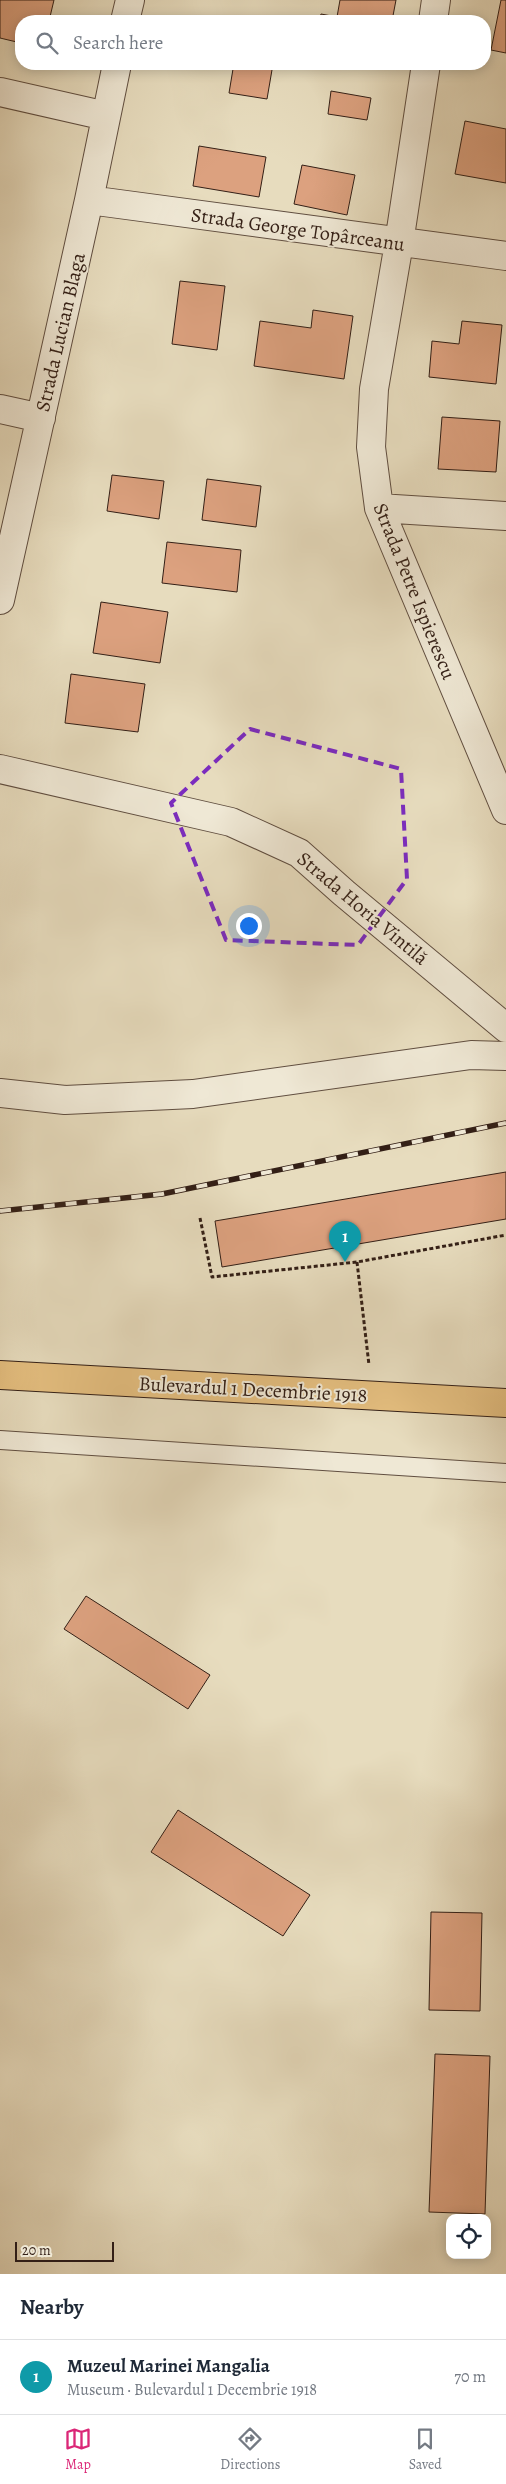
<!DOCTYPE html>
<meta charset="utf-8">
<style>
body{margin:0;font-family:Alegreya,serif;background:#f6f6f7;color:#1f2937}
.controls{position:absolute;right:15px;bottom:15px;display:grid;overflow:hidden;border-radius:10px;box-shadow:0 2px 12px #0003}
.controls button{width:45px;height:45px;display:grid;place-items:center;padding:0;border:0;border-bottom:1px solid #e0e1e3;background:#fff;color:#1f2937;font:25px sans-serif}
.scale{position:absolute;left:15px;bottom:12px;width:99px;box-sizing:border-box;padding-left:5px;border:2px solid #331f16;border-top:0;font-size:14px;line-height:18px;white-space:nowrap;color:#331f16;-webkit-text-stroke:4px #efe8d5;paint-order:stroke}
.you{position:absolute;left:248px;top:925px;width:18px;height:18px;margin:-12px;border:4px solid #fff;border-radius:50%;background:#1a73e8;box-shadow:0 0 0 8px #1a73e833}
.badge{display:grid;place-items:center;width:32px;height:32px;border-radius:50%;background:#db2777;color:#fff;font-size:16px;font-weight:700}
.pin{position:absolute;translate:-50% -41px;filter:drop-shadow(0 1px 2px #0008)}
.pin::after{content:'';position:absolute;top:26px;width:18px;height:15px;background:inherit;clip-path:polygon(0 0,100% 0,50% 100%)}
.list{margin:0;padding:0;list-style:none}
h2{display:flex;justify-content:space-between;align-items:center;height:65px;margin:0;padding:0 20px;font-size:21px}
h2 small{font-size:16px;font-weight:400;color:#747a83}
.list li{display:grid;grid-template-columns:32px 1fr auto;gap:15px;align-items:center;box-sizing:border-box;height:75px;padding:0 20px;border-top:1px solid #e0e1e3}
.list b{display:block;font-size:19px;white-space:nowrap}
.list p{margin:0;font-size:16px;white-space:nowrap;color:#747a83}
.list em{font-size:16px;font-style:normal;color:#747a83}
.icon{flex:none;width:28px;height:28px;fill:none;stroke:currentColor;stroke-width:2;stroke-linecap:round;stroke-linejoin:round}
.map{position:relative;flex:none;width:506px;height:2274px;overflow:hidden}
.search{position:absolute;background:#fff;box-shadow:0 2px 12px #0003;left:15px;right:15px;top:15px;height:55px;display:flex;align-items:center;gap:12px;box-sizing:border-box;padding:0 18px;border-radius:20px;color:#747a83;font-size:19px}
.sheet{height:140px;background:#fff}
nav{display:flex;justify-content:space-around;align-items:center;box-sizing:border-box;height:70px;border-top:1px solid #e0e1e3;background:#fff;font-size:14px;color:#747a83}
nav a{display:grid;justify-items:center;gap:2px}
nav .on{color:#db2777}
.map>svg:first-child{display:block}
.building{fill:#dca17f;stroke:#331f16}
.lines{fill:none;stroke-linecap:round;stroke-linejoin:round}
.lane-casing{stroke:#604e40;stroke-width:20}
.street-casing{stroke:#604e40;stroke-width:30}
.highway-casing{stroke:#331f16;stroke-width:30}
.path{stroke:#331f16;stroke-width:3;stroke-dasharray:4 2.5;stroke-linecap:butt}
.lane{stroke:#efe8d5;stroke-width:18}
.street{stroke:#efe8d5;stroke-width:28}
.highway{stroke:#e4be7f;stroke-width:28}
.rail-casing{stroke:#331f16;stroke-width:5.5}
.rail{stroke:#efe8d5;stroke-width:4;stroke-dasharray:11;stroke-linecap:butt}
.marked{fill:none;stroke:#7b2cbf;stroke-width:4;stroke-dasharray:10 6;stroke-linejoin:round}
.labels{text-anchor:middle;stroke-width:4;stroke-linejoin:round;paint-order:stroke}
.street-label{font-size:20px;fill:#331f16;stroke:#efe8d5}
</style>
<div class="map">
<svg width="506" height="2274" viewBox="0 0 506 2274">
<rect width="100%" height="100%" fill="#e7dcbe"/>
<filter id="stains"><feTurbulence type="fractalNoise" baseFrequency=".004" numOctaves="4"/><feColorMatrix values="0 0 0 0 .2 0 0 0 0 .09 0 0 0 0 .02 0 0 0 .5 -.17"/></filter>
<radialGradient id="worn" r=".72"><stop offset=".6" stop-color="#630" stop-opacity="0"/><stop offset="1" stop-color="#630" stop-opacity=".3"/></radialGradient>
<path class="building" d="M0,0h54l-5,21h-28v22l-21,-5z
M340,0h56l-4,21h-73l2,-7 16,3z
M501,0h5v53l-15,-3z
M201,64h72l-6,35 -38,-6 4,-24z
M331,91l40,7 -4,22 -39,-6z
M465,121l41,8v54l-51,-9z
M199,146l67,11 -7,40 -66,-11z
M302,165l53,10 -8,40 -53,-11z
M180,281l45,5 -8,64 -45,-6z
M313,310l40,6 -9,63 -90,-13 6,-45 51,7z
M462,321l40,4 -6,59 -67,-7 3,-36 27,3z
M442,417l58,4 -4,51 -58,-3z
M112,475l52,6 -5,38 -52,-8z
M207,479l54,7 -5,41 -54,-7z
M167,542l74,8 -4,42 -75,-9z
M101,602l67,10 -8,51 -67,-10z
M71,674l74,10 -7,48 -73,-9z
M506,1172v47l-284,48 -7,-46z
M86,1596l124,79 -22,34 -124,-80z
M178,1810l132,85 -27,41 -132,-84z
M431,1912l51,1 -2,98 -51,-1z
M435,2054l55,2 -5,158 -56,-2z"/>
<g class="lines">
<defs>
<path id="lane" d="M0,1440l506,33"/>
<path id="street" d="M125,21l5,-21
M433,21l3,-21
M426,64l-27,179 -25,146 -3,58 8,61 127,302
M0,92l106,24
M89,200l417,56
M0,409l41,9
M379,508l127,8
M0,600l89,-400 28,-136
M0,769l231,53 68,31 45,40 162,135
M0,1093l65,7 128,-6 278,-39 35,1"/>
<path id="highway" d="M0,1375l506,28"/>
</defs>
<use href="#lane" class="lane-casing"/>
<use href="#street" class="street-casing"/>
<use href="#highway" class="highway-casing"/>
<path class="path" d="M200,1218l12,59 145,-15 149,-27
M357,1262l12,103"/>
<use href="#lane" class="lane"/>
<use href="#street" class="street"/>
<use href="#highway" class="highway"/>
<defs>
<path id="rail" d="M0,1211l162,-17 344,-71"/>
</defs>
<use href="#rail" class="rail-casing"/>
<use href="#rail" class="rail"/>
</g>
<path class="marked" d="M250,729l151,40 6,110 -49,66 -132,-5 -55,-137z"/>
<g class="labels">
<g class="street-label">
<text transform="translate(298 229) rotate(8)" y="7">Strada George Topârceanu</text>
<text transform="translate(60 332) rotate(-77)" y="7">Strada Lucian Blaga</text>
<text transform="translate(415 591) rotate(68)" y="7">Strada Petre Ispierescu</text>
<text transform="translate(363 908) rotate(40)" y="7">Strada Horia Vintilă</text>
<text transform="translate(253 1389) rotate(3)" y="7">Bulevardul 1 Decembrie 1918</text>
</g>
</g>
<rect width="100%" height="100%" filter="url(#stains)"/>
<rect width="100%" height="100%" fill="url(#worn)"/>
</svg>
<div class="controls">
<button><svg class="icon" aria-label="locate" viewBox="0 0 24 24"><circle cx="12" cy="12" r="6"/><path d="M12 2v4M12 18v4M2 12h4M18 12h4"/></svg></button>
</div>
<div class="scale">20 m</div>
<div class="you"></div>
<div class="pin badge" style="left:345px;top:1262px;background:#0f9aa8">1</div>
<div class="search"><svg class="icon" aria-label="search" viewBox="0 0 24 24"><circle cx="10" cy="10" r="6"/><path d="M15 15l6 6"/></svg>Search here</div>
</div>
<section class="sheet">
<h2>Nearby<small></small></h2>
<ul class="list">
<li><span class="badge" style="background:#0f9aa8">1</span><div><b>Muzeul Marinei Mangalia</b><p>Museum · Bulevardul 1 Decembrie 1918</p></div><em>70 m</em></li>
</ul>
</section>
<nav>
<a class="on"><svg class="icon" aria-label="map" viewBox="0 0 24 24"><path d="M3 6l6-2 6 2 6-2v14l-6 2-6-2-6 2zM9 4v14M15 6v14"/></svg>Map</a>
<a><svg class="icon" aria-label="directions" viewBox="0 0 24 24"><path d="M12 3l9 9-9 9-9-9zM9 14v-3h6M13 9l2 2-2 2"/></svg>Directions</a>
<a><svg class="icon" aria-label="saved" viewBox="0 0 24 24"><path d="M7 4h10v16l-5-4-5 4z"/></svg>Saved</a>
</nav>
